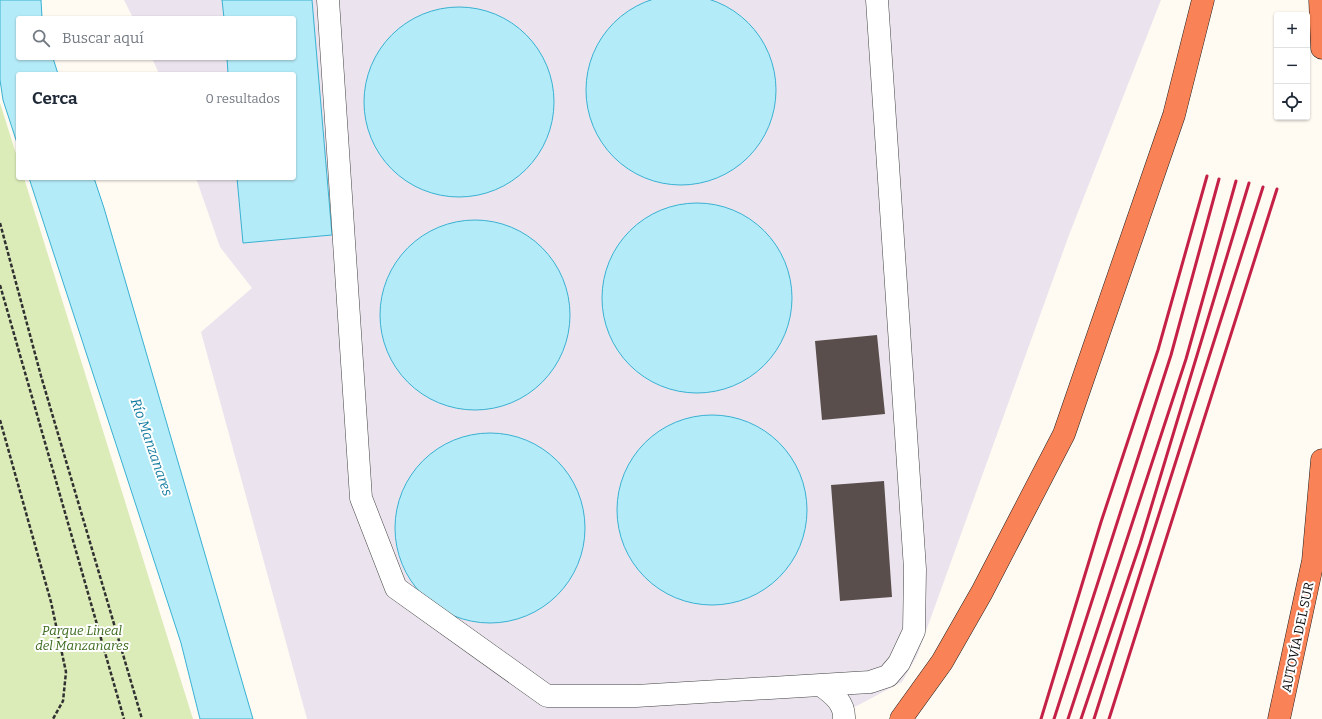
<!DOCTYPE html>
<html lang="es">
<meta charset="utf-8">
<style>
body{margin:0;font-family:Bitter,serif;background:#f6f6f7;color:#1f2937}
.controls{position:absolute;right:12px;top:12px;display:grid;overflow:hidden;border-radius:4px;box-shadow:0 1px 3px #0004}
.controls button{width:36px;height:36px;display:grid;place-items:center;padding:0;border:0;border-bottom:1px solid #e0e1e3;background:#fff;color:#1f2937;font:20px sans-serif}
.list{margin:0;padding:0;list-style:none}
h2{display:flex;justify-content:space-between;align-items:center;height:52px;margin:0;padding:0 16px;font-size:17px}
h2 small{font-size:13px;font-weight:400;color:#747a83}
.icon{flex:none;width:22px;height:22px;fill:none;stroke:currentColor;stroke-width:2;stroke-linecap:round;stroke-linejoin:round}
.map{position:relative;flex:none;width:1322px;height:719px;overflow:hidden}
.search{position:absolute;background:#fff;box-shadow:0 1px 3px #0004;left:16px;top:16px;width:280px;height:44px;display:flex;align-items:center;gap:10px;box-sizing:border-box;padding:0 14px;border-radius:4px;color:#747a83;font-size:15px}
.panel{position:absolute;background:#fff;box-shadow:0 1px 3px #0004;left:16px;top:72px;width:280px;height:108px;border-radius:4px}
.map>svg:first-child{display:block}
.industrial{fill:#ebe4ee}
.green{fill:#dcecb9}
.water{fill:#b4ebf8;stroke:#39b1d2}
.building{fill:#594e4b}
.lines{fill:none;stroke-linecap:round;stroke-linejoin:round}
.minor-casing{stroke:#424242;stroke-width:23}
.highway-casing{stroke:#202020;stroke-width:23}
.path{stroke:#313131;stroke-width:2.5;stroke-dasharray:4 2;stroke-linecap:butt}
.minor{stroke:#fff;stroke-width:22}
.highway{stroke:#f98356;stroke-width:22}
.rail{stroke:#c52147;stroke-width:3}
.labels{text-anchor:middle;stroke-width:4;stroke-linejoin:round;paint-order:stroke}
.park-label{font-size:13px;font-style:italic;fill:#3b6a1c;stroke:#fff}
.street-label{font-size:13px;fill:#0f0f0f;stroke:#fff}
.water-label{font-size:14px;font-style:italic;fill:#137ba0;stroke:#fff}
</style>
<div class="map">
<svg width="1322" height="719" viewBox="0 0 1322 719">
<rect width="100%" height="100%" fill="#fffaf2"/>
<path class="industrial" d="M124,0h1037l-92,235 -152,421 -15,26 -70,37h-525l-106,-387 51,-44 -32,-41 -24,-69h98v-104h-135l-7,-16h142v-40h-161z"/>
<path class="green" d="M0,103l18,57v18h6l169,541h-193z"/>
<path class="water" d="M586 90a95 95 0 1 1 190 0a95 95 0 1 1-190 0Z
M0,0h41l1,18h-24v40h35l5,16h-40v72l-15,-46 -3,-20z
M222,0h90l20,235 -89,8 -6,-65h57v-104h-66l-1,-16h67v-40h-70z
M364 102a95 95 0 1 1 190 0a95 95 0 1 1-190 0Z
M29,178h65l10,30 149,511h-53l-19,-76z
M602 298a95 95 0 1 1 190 0a95 95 0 1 1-190 0Z
M380 315a95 95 0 1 1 190 0a95 95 0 1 1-190 0Z
M617 510a95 95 0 1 1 190 0a95 95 0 1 1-190 0Z
M395 528a95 95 0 1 1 190 0a95 95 0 1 1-190 0Z"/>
<path class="building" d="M877,335l8,79 -63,6 -7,-79z
M884,481l8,116 -52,4 -9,-116z"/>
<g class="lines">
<defs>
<path id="minor" d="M328,0l33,498 35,90 151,108h89l234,-14 18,-6 11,-13 15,-32 1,-62 -38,-569
M822,686c11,8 23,17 22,33"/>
<path id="highway" d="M1320,0l2,48
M901,719l41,-57 40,-70 82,-158 110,-319 29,-115
M1279,719l34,-158 9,-101"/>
</defs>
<use href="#minor" class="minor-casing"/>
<use href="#highway" class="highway-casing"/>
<path class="path" d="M0,223l41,153 101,343
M0,285l124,434
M0,420l51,182 15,70 -3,29 -10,18"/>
<use href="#minor" class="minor"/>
<use href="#highway" class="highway"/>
<path class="rail" d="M1041,719l60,-197 57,-172 49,-174
M1054,719l117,-364 48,-176
M1068,719l118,-360 50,-178
M1081,719l59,-175 109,-361
M1094,719l169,-532
M1109,719l168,-530"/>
</g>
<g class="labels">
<g class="park-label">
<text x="82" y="635">Parque Lineal<tspan x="82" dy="15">del Manzanares</tspan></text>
</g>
<g class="street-label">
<text transform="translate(1297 637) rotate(-78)" y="5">AUTOVÍA DEL SUR</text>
</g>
<g class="water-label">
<text transform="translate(152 447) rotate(71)" y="5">Río Manzanares</text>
</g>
</g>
</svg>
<div class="controls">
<button>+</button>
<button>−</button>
<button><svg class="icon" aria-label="locate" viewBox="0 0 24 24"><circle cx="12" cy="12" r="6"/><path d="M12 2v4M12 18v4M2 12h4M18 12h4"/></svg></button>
</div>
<div class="search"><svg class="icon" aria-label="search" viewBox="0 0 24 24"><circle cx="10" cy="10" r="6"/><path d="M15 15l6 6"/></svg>Buscar aquí</div>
<section class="panel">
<h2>Cerca<small>0 resultados</small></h2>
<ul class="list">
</ul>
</section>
</div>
